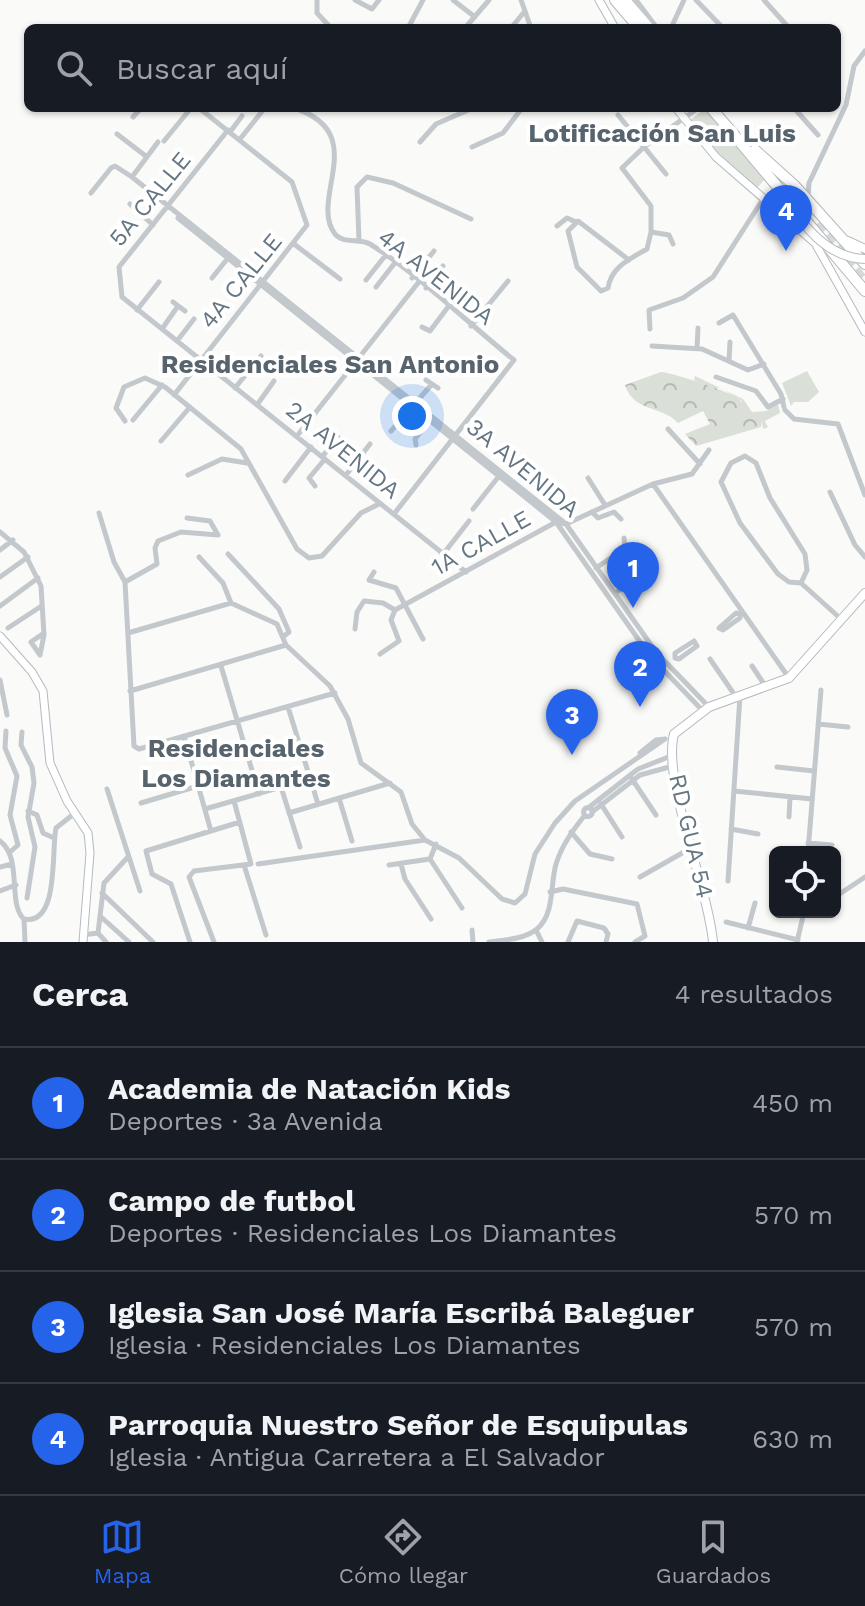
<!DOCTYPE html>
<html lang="es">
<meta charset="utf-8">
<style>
body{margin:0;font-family:"Work Sans",sans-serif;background:#20242c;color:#f1f3f6}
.controls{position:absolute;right:24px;bottom:24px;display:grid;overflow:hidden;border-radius:12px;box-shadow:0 2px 6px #0004}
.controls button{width:72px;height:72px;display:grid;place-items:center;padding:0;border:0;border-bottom:2px solid #363941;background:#171b24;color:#f1f3f6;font:40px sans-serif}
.you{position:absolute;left:412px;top:416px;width:28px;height:28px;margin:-20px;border:6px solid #fff;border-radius:50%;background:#1a73e8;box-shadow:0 0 0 12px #1a73e833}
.badge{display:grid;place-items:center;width:52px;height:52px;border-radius:50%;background:#2563eb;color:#fff;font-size:26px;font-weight:700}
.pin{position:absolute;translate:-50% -66px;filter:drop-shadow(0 2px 4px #0008)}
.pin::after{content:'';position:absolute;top:42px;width:28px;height:24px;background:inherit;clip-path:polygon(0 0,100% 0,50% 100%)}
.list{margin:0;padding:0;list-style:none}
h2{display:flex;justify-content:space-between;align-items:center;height:104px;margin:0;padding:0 32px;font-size:34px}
h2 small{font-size:26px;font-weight:400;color:#9ea1a6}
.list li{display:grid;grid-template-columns:52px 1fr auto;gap:24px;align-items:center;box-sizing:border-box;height:112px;padding:0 32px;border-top:2px solid #363941}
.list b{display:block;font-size:30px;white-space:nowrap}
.list p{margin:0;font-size:26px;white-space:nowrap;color:#9ea1a6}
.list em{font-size:26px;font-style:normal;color:#9ea1a6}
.icon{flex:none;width:44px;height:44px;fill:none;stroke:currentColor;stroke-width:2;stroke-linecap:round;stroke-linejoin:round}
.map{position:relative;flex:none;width:865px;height:942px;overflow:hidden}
.search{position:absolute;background:#171b24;box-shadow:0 2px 6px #0004;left:24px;right:24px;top:24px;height:88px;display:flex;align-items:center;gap:20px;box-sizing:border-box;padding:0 28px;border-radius:12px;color:#9ea1a6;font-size:30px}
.sheet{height:552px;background:#171b24}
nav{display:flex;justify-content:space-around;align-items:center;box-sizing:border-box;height:112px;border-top:2px solid #363941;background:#171b24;font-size:22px;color:#9ea1a6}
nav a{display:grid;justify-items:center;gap:4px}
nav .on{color:#2563eb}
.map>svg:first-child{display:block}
.green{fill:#dadfd7}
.forest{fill:url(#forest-crowns)}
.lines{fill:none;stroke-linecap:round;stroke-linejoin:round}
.highway-tunnel{stroke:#d5d9db;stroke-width:10;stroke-dasharray:10 5;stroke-linecap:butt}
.secondary-casing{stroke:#b3babf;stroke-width:9}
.primary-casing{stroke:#b5babe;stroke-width:10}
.highway-casing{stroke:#b4b9bd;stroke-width:12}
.street{stroke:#c3c8cc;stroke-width:5}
.secondary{stroke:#fff;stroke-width:7}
.primary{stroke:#fff;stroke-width:8}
.highway{stroke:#fff;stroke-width:10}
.primary-bridge-casing{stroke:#b5babe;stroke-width:10;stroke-linecap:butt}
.primary-bridge{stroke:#fff;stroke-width:8}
.labels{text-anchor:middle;stroke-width:8;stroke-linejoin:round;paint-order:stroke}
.street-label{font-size:24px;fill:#657683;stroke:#fff}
.neighbourhood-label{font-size:26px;font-weight:bold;fill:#57646e;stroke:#fff}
</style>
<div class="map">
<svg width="865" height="942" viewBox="0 0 865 942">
<defs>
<pattern id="forest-crowns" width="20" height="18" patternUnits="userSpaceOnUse" patternTransform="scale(2)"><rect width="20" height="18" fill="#dadfd7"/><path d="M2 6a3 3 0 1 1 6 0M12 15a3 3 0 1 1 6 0" fill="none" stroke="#b4b9b4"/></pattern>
</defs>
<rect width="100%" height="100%" fill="#fafaf8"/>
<path class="green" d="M703,110h5l57,69 -8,9 -43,-39 -24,-29z
M807,371l12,21 -11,10h-14l-3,4 -9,-23z
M695,376l48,23 9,13 14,-1 12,-7 2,9 -15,8 3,6 -5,2 -1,-8 -19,-13 -1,-7 -21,-13h-13l-14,-8z"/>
<path class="forest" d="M661,372c10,0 73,21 78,27 7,8 13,15 23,22l-1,6 -65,19 -11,-12 25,-10 -7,-13 -25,12c-16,-18 -44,-10 -53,-38z"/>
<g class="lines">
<path class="highway-tunnel" d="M817,224l48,58"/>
<defs>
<path id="secondary" d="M599,0l16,28
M676,108l40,49 99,86 50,89
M0,636l32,36 11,19 7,72 17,38 21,32 2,20 -7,89"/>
<path id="primary" d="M848,241l17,8
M713,942c-5,-55 -51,-162 -39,-208l35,-27 80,-29 76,-85"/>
<path id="highway" d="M615,0l24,28
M625,0l24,28
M711,108l25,29
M734,135l131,156
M755,150l40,36 70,78"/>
</defs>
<use href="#secondary" class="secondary-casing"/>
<use href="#primary" class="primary-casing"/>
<use href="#highway" class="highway-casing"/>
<path class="street" d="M317,0v13l14,15
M355,0l17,9 7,-9
M453,0l22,17
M521,0l10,28
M636,0l21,28
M696,0l27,28
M764,0l25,28
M408,28l15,-28
M465,28l24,-28
M511,28l14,-17
M671,28l13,-28
M294,108c78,25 14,91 41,126 8,10 25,4 35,10 48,30 99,80 144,116l-120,154
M794,108l24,27
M618,115l48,59
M133,117l8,-9
M228,130l-109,137 3,30 344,275
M230,132l12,-16
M117,134l30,23
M240,139l24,-30
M164,141l27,-33
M420,142l16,-18 37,-16
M472,147l31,-14 19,-25
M132,177l26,-35
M91,193l20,-25 4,-2 17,11 434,347 90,128 53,55
M808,197l1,-14 37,-78 8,-39 11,-15
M130,204l23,21
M178,218l378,304 94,134 53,55
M557,226l10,-8 9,4
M359,241l-2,-54 10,-10 26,6 78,36
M294,244l46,35
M673,244l-4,-9 -18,-3v-26l-29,-38 22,-21 54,-39
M629,260l-51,-39 -10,10 9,36 24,24 7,-3c3,-21 22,-29 39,-39l4,-17
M212,278l16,-20
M412,278l22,-27
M366,280l19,-24
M376,287l18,-23
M426,288l17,-22
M173,302l12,9
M137,310l22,-28
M719,323l14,-8 48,79 3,13
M471,326l37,-45
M422,327l8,4 18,-24
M162,329l16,-23
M650,329l-1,-19 34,-12 30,-21 50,-78
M177,341l17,-22
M652,346l50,3 46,21 16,-6
M697,348l1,-20
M729,361l1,-19
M716,377l40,14 12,16 15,-8
M426,380l12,8
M235,388l26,-32
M174,395l133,-170 -15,-43 -93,-74
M257,405l17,-24
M785,410l9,9 44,5 27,71
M133,420l29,-35
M125,421l-9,-13 8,-21 21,-9 20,9 76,62 56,100 12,9 13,-2 39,-43 18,-9
M668,429l32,35
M391,431l41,-47
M297,436l121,-153
M161,441l29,-34
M416,445l-1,-6 15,-19
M322,457l16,-20
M188,475l34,-16 25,4
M346,475l24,-31
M588,478l17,27
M285,481l26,-34
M653,484l136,194
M315,486l-6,-8 16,-19
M830,492l25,53 10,12
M473,509l26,-33
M592,512l6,6 16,-6 7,7
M99,513l15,49 11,20
M187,518l23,3 8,14 -37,-3 -23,9 -3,7 2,16 -32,18 9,164 5,3 196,-56
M0,532l24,20 17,34 3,49 -4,20 -9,-13 13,-9
M0,550l13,-10
M444,553l25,-32
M228,554l51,55 10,23 -5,4
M199,557l24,26 8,20 46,21 9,21
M596,568l29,-20 -1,-10
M374,572l-5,8 27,8 27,51
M0,577l28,-20
M801,583l6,-13 -2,-16 -35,-56 -14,-35 -11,-7 -14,7 -10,19 19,41 38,51 11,8 12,1 40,36
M615,593l33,-22
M0,606l38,-28
M736,613l4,1v4l-17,12 -4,-2z
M8,628l32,-21
M355,629l2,-17 7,-11 19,2 12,7
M128,633l103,-30
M694,641l3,5 -18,13 -4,-1v-5z
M286,645l44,41 18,33 13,44 40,29 11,32 13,16
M380,654l19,-13 -8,-21 4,-10 161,-88 10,2 87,-40 39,-10 17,-24
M710,659l26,38
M221,666l38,128
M752,666l14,21
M0,680l7,35
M130,691l156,-46
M288,707l30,97
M818,724l30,3
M6,731l-1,17 12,28 -7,39 8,30 -9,8
M22,732l-1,13 11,22 2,16 -6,34 7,30 -8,51
M184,736l27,95
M640,753l16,-13 9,-1
M777,767l37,4
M632,779l24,36
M281,787l19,60
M107,789l33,102
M734,791l78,8
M339,798l13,43
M141,803l57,-17
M601,804l21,33
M583.5 812a4.5 4.5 0 1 1 9 0a4.5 4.5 0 1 1-9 0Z
M588,808l50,-39 33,-13
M205,809l104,-30
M28,811l9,4 6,18 11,5
M592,812l48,-37 33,-9
M289,813l101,-30
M789,817l1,-20
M731,829l27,5
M571,832l19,22 22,5
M0,841c23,17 7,63 24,78 36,7 27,-71 32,-91l19,-15
M808,843l24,2
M436,844l-6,15 32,49
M808,852l13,-162
M258,864l167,-24 34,18 43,41 13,4 10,-9 10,-40 20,-31 20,-22 90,-62
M401,864l4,15 26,40
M244,865l22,70
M389,865l41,-6
M0,867l12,-3
M640,877l51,-29
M728,881l12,-185
M0,891l16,-6
M550,892l13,-3 74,15 8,32 -10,6
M102,893l51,49
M835,897l30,-20
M100,916l29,26
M24,919l1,23
M726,922l72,18
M748,928l7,-25
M472,930l1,12
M536,930l6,12
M98,933l8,9
M82,935l16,-2 6,-50 24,-26
M190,942l-19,-58 -19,-10 -6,-23 94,-29
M214,942l-25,-65 5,-6 57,-7 -17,-63
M489,942c16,-2 36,-3 48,-13 18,-15 13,-45 19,-65 6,-19 17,-34 29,-49
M568,942l9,-21 27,7 4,6 -2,8
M797,942l7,-30"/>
<use href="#secondary" class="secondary"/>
<use href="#primary" class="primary"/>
<use href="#highway" class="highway"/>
<defs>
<path id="primary-bridge" d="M783,196c20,29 44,62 82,63"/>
</defs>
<use href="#primary-bridge" class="primary-bridge-casing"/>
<use href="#primary-bridge" class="primary-bridge"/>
</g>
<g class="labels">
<g class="street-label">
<text transform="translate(150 199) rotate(-51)" y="8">5A CALLE</text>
<text transform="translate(436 277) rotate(38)" y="8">4A AVENIDA</text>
<text transform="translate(241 281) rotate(-51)" y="8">4A CALLE</text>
<text transform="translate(343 450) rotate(39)" y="8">2A AVENIDA</text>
<text transform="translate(523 468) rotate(40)" y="8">3A AVENIDA</text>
<text transform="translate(481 543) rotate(-29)" y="8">1A CALLE</text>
<text transform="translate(691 836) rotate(77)" y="8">RD GUA 54</text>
</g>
<g class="neighbourhood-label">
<text x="662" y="142">Lotificación San Luis</text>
<text x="330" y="373">Residenciales San Antonio</text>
<text x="236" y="757">Residenciales<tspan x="236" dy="30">Los Diamantes</tspan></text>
</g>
</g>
</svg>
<div class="controls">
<button><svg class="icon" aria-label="locate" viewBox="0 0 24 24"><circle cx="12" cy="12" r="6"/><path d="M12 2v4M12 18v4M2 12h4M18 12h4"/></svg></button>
</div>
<div class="you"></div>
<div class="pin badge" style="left:633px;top:608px">1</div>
<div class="pin badge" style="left:640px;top:707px">2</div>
<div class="pin badge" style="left:572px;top:755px">3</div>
<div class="pin badge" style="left:786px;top:251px">4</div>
<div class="search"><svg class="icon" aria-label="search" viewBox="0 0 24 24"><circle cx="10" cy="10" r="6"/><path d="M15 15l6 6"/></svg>Buscar aquí</div>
</div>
<section class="sheet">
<h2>Cerca<small>4 resultados</small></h2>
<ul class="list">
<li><span class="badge">1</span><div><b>Academia de Natación Kids</b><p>Deportes · 3a Avenida</p></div><em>450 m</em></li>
<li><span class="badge">2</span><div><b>Campo de futbol</b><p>Deportes · Residenciales Los Diamantes</p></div><em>570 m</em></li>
<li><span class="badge">3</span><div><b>Iglesia San José María Escribá Baleguer</b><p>Iglesia · Residenciales Los Diamantes</p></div><em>570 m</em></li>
<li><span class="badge">4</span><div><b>Parroquia Nuestro Señor de Esquipulas</b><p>Iglesia · Antigua Carretera a El Salvador</p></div><em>630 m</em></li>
</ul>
</section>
<nav>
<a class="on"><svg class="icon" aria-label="map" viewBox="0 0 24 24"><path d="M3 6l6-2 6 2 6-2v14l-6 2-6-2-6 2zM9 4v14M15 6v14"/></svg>Mapa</a>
<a><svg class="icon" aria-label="directions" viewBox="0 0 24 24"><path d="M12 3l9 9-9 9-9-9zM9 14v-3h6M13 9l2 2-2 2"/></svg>Cómo llegar</a>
<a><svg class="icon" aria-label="saved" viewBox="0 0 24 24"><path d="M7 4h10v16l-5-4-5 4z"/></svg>Guardados</a>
</nav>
